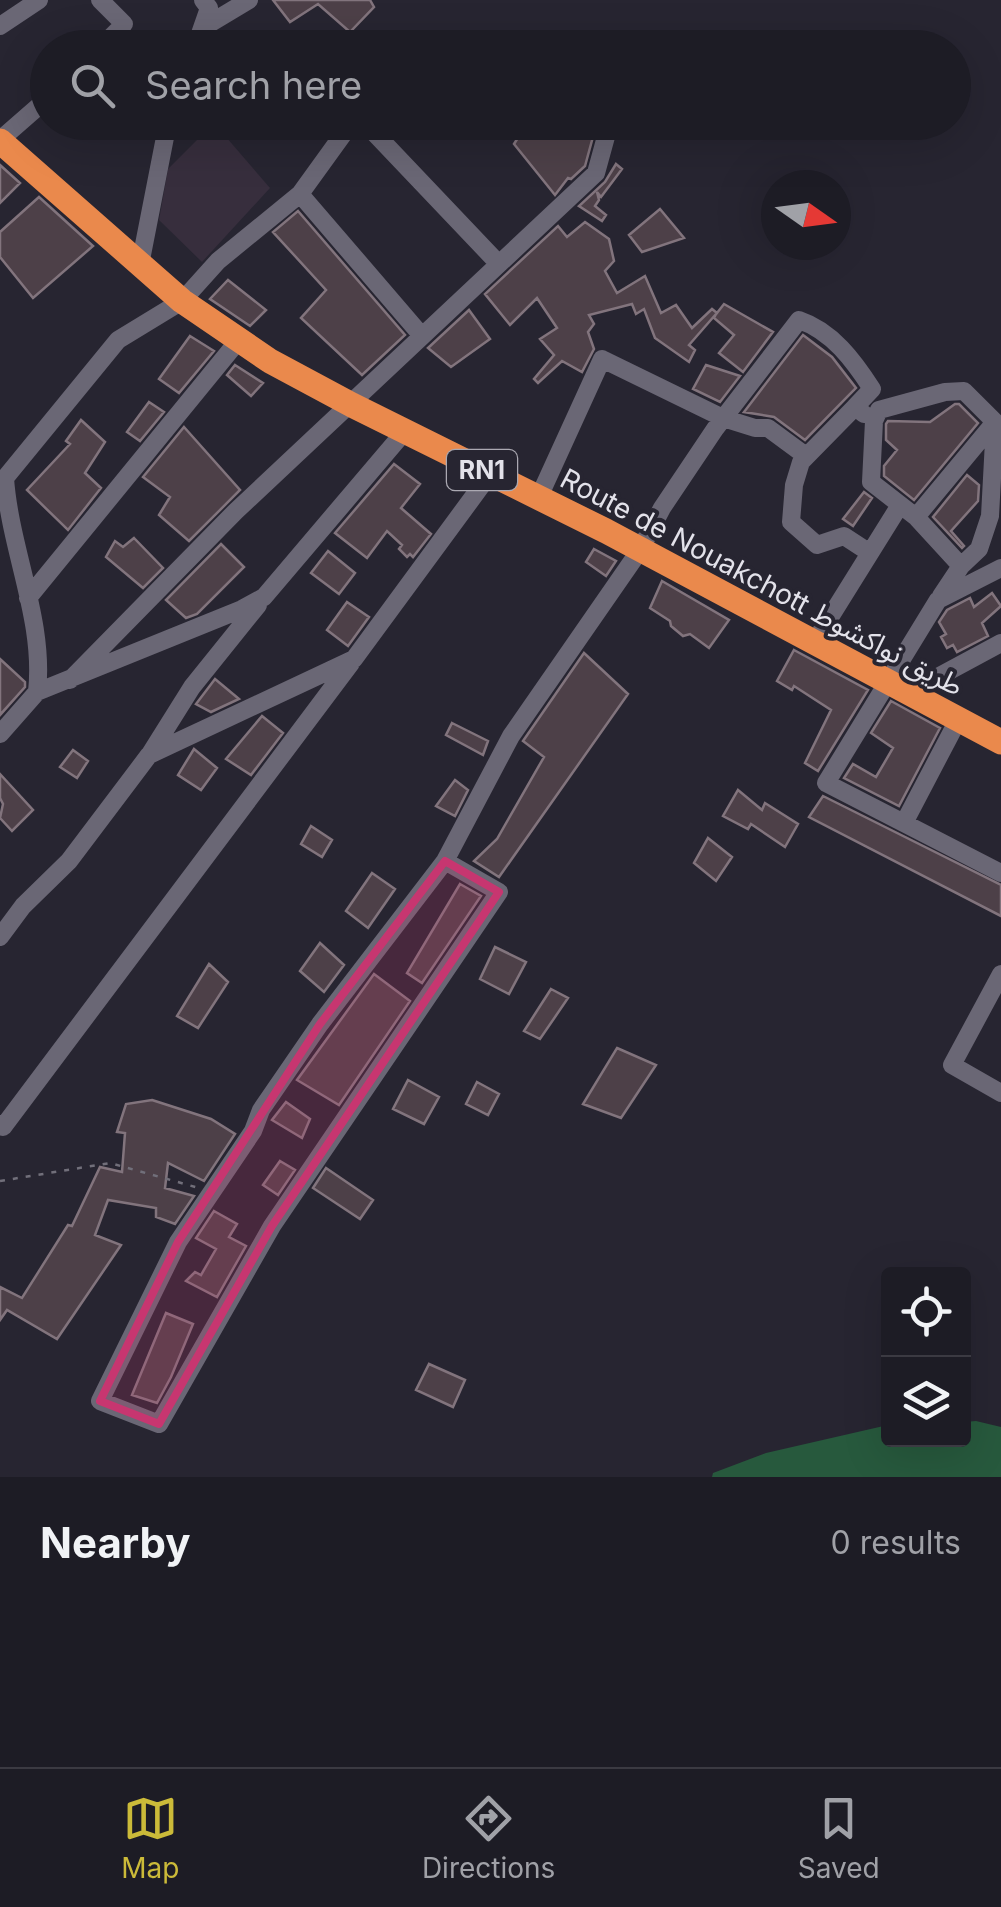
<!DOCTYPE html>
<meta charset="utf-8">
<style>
body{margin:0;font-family:Inter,"Noto Sans Arabic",sans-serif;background:#25252d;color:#f1f3f6}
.controls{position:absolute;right:30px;bottom:30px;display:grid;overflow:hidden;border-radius:10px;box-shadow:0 10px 40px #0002}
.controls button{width:90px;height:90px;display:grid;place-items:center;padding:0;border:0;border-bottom:2px solid #3b3a42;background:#1d1c25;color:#f1f3f6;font:50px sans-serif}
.compass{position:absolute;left:761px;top:170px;width:90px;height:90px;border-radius:50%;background:#1d1c25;box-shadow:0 10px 40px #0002;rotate:104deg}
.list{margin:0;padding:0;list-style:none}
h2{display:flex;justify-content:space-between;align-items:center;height:130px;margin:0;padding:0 40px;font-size:42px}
h2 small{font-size:32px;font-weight:400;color:#a0a1a7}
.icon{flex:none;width:55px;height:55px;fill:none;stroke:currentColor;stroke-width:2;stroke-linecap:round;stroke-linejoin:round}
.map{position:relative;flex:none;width:1001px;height:1477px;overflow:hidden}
.search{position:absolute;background:#1d1c25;box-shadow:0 10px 40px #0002;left:30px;right:30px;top:30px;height:110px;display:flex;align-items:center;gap:25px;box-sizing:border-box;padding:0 35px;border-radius:55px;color:#a0a1a7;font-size:38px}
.sheet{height:290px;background:#1d1c25}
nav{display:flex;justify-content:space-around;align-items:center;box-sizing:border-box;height:140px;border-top:2px solid #3b3a42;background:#1d1c25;font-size:28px;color:#a0a1a7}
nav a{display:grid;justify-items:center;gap:5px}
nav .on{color:#cbba39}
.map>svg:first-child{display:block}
.education{fill:#372e3d}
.green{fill:#27593d}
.building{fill:#4d4048;stroke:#82747d;stroke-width:2.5}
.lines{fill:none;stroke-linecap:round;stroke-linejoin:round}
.path{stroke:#716f7a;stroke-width:2.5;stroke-dasharray:5 8;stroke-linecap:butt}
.minor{stroke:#6a6775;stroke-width:18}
.highway{stroke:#ea894c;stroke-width:25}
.marked{fill:#c73670;fill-opacity:0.2;stroke:#c73670;stroke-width:8;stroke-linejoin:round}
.labels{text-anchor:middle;stroke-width:8;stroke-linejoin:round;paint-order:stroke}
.shield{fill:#272531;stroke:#aba9b2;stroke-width:2.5}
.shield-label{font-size:25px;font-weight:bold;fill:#e3e2ea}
.street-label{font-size:28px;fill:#e3e2ea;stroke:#272531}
</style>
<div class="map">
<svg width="1001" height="1477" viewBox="0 0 1001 1477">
<rect width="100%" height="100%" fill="#272531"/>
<path class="education" d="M214,123l56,65 -68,74 -43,-42 9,-51z"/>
<path class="green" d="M976,1421l25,6v50h-289l1,-4 53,-20 122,-28v15h76v-18z"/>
<path class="building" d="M273,0h97l4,7 -24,25 -32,-28 -28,18z
M528,122h33l26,6 2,-6h8l-12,44 -14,13 -3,-1 -13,17 -41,-51z
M616,164l6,5 -21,28 -4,-5 2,8 -4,6 11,9 -4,6 -23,-15 26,-24z
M0,165l20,18 -20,20z
M39,197l54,49 -60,52 -33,-41v-25z
M660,209l24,29 -42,14 -13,-17z
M298,211l107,124 -43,40 -61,-57 25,-28 -53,-58z
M585,222l24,17 5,22 -9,10 12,22 28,-17 16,37 15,-8 16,23 20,-19 5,4 7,-9 49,28 -30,40 -24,-19 15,-18 -20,-17 2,-4 -27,31 6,5 -6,12 -34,-24 -11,-29 -8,5 -4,-10 -43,11 5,9 -6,8 6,17 -12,23 -20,-11 -24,22 -4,-4 20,-24 -14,-16 17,-11 -20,-30 -27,27 -25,-31 73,-68 9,11z
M228,280l38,30 -16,16 -40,-27z
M469,310l21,29 -39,28 -23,-19z
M803,335l29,22 24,31 -51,52 -31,-23 -30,-5z
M190,336l24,15 -35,42 -20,-14z
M235,365l28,18 -12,13 -24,-21z
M706,365l34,11 -20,26 -27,-13z
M149,402l15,10 -24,29 -13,-9z
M955,404h4l19,19 -64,77 -30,-24v-10l13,-16 -11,-10v-16l2,-3 42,1z
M81,420l24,22 -20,31 16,15 -33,42 -41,-40 43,-46 -4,-3z
M184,427l56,63 -51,51 -30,-26 11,-18 -27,-20z
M394,464l26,20 -19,24 30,26 -18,23 -3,-3 -3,3 -8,-8 3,-4 -15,-14 -20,27 -32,-25z
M967,475l12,10 -1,16 -27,30 13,15 -2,2 -29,-31z
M864,492l8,6 -19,28 -10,-7z
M134,538l29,30 -20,20 -37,-31 9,-16 8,6z
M221,544l23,23 -47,47 -11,4 -20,-18z
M594,549l22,12 -10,15 -20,-14z
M328,551l27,22 -16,21 -28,-21z
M662,581l67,39 -20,28 -19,-14 -7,2 -12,-10 -1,-5 -20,-13z
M992,593l9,13 -19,17 6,13 -31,16 -4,-7 -6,3 -6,-11 5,-3 -7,-12 8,-12 23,-12 4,9z
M347,602l22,15 -21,29 -21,-16z
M794,650l74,40 -50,81 -13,-8 26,-53 -37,-24 -2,4 -15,-9z
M584,653l44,41 -129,183 -25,-16 23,-22 47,-82 -21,-16z
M0,659l25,23v5l-25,28z
M215,679l24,20 -28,13 -15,-8z
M891,701l49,27 -41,78 -55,-28 9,-14 23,13 17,-29 -22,-15z
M262,716l21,17 -32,42 -25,-16z
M452,723l36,18 -5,14 -37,-20z
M194,749l23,19 -16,22 -23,-15z
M73,750l15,11 -11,17 -17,-11z
M0,774l33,36 -21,21 -12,-13 3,-14 -3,-6z
M455,780l13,10 -13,26 -19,-10z
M738,790l24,20 3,-7 33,21 -13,23 -34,-23 -3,5 -25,-13z
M823,796l178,89v31l-192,-99z
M311,826l21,14 -10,17 -21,-13z
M708,838l24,19 -16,24 -22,-18z
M372,873l23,16 -27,39 -22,-17z
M460,884l21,12 -59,87 -15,-10z
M320,943l24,22 -20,27 -24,-21z
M495,947l31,15 -17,32 -29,-15z
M209,964l19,18 -30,46 -21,-12z
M374,974l36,27 -71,104 -42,-25z
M551,989l17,9 -28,41 -16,-8z
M617,1048l39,17 -35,53 -38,-14z
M408,1080l31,17 -15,27 -31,-15z
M477,1082l22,12 -11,21 -22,-11z
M152,1100l59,19 24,15 -31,47 -36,-18 -3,25 29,8 -19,28 -19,-7v-9l-48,-8 -13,35 26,10 -64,94 -50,-29 -7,10v-33l22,11 46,-73 4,1 28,-59 22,5 3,-39 -8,-1 9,-28z
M286,1102l24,17 -8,19 -30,-18z
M280,1161l15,9 -17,25 -15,-10z
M326,1168l47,32 -13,19 -47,-31z
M214,1211l23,13 -8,13 17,9 -29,51 -31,-16 9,-9 6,3 15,-26 -20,-11z
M166,1313l27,11 -22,53 -14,26 -25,-8z
M429,1364l36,16 -12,27 -37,-17z"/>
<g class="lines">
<path class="path" d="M0,1181l110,-18 89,25"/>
<path class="minor" d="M0,26l39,-26
M204,27l45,-27
M100,48l24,-24 -24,-24
M195,48l14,-40 -6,-8
M423,48l6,-7 11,7
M364,122l134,141
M0,140l48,-42
M300,194l122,142
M140,265l28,-143
M864,414l-9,-7 -54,55 -7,23 -3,37 26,23 27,-9 26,17
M539,497l63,-138 121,59 32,10h13l38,28
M916,517l-45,-35 3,-61 5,-11 66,-18 19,-1 31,31
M1001,568l-63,32 -112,183 175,90
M941,596l20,-30 18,-17 11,-33 5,-94 -79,95 45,49
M28,598l210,-257
M814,643l86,-138
M70,680l166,-169 360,-338 14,-51
M37,692c8,-72 -27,-142 -32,-214l113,-138 64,-39 36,-40 82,-67 52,-72
M910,692l91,-49
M0,734l37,-42 205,-83 22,-12 141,-166
M150,754l42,-67 66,-82
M904,823l54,-103
M445,861l54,31 -227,334 -113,198 -59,-23 78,-159 75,-111 8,-21 59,-86 125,-163 66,-125 129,-186 22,-42 53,-79 84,-109c33,11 55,41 73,69l-17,18
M0,937l23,-31 46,-45 80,-106 205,-96 136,-185
M1001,974l-49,91 49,28
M0,1124l3,3 348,-464"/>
<path class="highway" d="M0,141l182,160 88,60 82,44 254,126 395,211"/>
</g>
<path class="marked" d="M445,861l54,31 -227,334 -113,198 -59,-23 78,-159 142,-218z"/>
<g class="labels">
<rect class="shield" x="447" y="450" width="70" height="40" rx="8"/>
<g class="shield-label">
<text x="482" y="479">RN1</text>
</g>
<g class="street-label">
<text transform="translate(762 582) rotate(28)" y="10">Route de Nouakchott طريق نواكشوط</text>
</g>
</g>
</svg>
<div class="controls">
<button><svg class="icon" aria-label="locate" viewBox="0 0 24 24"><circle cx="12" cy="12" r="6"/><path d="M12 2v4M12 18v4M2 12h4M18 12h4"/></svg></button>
<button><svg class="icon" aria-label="layers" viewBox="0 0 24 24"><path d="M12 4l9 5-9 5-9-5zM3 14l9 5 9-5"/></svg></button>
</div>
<svg class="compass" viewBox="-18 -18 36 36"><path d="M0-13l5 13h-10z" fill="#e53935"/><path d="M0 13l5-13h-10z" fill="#a0a1a7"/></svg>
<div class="search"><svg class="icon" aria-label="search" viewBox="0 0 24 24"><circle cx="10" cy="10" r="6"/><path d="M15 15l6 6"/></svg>Search here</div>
</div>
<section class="sheet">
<h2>Nearby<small>0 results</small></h2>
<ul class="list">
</ul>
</section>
<nav>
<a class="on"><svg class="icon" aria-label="map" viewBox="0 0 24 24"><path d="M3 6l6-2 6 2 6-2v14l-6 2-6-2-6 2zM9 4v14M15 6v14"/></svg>Map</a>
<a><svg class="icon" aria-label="directions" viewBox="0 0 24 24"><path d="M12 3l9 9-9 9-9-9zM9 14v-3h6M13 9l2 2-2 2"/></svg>Directions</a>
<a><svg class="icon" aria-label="saved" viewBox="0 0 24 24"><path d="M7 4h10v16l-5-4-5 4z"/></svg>Saved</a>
</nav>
